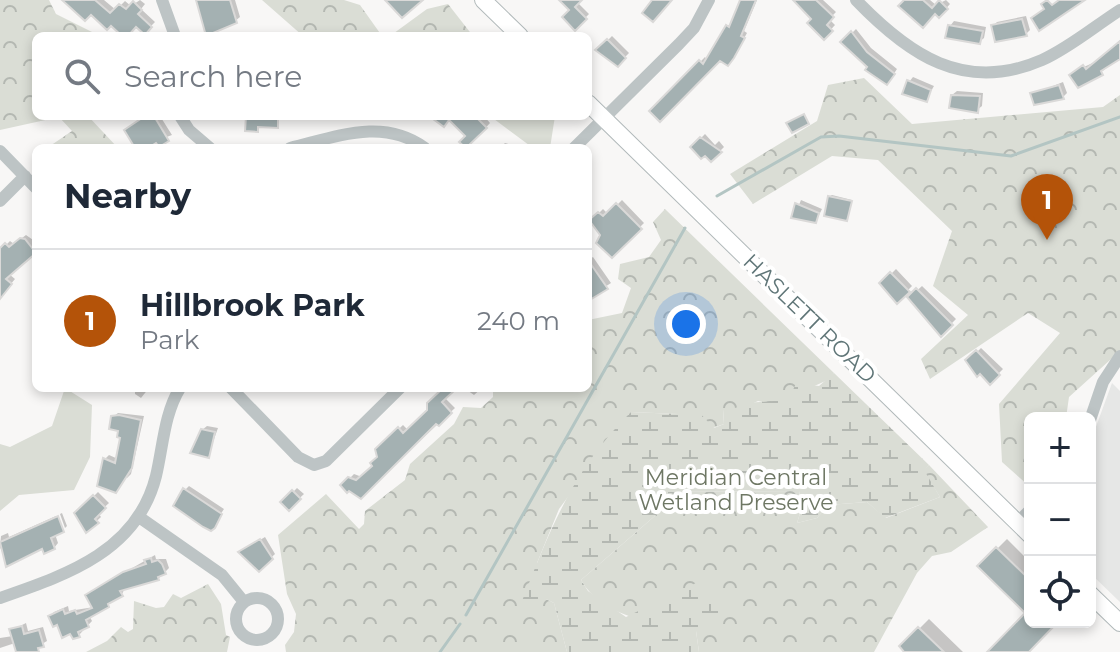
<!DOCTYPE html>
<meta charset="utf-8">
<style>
body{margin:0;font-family:Montserrat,sans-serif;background:#f2f2f3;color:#1f2937}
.controls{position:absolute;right:24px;bottom:24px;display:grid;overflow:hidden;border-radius:12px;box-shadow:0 4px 12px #0003}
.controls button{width:72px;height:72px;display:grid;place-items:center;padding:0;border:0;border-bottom:2px solid #e0e1e3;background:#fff;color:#1f2937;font:40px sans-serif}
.you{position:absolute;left:686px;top:324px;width:28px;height:28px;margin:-20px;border:6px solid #fff;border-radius:50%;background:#1a73e8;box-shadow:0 0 0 12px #1a73e833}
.badge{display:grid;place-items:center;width:52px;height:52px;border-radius:50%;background:#b45309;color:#fff;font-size:26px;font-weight:700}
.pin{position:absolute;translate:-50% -66px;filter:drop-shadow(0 2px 4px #0008)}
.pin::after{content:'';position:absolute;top:42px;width:28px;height:24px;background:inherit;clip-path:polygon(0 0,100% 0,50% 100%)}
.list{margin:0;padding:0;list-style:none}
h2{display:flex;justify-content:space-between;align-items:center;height:104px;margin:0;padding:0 32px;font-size:34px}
h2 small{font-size:26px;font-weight:400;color:#747a83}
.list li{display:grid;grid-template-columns:52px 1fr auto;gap:24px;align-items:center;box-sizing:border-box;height:144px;padding:0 32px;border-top:2px solid #e0e1e3}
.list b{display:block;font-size:30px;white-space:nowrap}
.list p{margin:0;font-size:26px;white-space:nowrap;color:#747a83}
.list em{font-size:26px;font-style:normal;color:#747a83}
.icon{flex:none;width:44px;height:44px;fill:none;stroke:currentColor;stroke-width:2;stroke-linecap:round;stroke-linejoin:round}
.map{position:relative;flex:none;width:1120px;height:652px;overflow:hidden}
.search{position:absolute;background:#fff;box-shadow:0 4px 12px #0003;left:32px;top:32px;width:560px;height:88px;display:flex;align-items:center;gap:20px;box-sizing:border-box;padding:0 28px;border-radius:12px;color:#747a83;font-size:30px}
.panel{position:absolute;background:#fff;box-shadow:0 4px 12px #0003;left:32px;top:144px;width:560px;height:248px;border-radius:12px}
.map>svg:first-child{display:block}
.built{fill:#e6e7e6}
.green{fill:#daddd5}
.forest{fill:url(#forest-crowns)}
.wetland{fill:url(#wetland-marsh)}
.shadow{fill:#0003}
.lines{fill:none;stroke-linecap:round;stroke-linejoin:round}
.stream{stroke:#b3c5c3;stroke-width:3}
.building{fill:#a4b1b2;stroke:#dad9d8;stroke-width:2}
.major-casing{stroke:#b1b9ba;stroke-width:18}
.minor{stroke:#bdc4c5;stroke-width:12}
.major{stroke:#fff;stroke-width:16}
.labels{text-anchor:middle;stroke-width:8;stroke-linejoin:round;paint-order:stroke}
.street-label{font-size:22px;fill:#607678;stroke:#fff}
.park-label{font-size:22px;fill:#6e7764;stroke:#fff}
</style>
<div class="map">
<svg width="1120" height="652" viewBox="0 0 1120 652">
<defs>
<pattern id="forest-crowns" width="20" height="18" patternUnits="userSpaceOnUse" patternTransform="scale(2)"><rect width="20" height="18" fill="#daddd5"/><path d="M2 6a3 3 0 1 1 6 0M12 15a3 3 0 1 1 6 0" fill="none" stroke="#b4b8b2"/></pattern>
<pattern id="wetland-marsh" width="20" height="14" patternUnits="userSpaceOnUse" patternTransform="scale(2)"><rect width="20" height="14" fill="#daddd5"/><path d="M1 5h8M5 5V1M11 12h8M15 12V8" fill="none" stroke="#b4b8b2"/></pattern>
</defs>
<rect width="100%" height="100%" fill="#f8f7f6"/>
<path class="built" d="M1112,383l8,8v211l-30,-29v-130z"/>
<path class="green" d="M490,116h65l-5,32h-17z
M65,388l27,17 -2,52 -16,33 -55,5 -19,16v-67l10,3 42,-21z"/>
<path class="forest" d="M0,0h49l7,14 44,22h-64v80h52l30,32h-71l25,-17 -13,-14 -59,13z
M262,0h82l16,5 22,31h-79z
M448,4l25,32h-83l37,-27z
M864,78l48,46 191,-17 17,-12v256l-51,46 -3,21h-36v69l-28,-25 -3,-58 61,-71 -32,-20 -98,66 -9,-20 47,-44 -35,-29 19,-55 -74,-71 -46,-4 -79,48 -23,-30 87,-53 11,-36z
M665,209l169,164 -4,6 -56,25 -16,-3 -19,9h-16l1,14 -11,4 -36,-14 -46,-2 -72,97 -22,54 9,36 8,4 13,49h-281l-1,-7 9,-13 2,-18 -9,-20 -9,-59 48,-41 33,35 5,-5 1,-13 40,-31 5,-16 44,-40 9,-17 18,1 12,-11v-9h95v-68l34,-7 9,-25 -13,-9 2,-15 29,-7 12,-17 -8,-18z
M929,465l59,62 -37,25 -19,4 -15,17 -43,79h-175l-3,-21c-39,-8 -93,-12 -115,-51l83,-72 4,-16 131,-1 3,16 -5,16 20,-5 11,-13 39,-3 19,16 54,-21 -17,-27z
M208,584l13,20 5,31 4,2 -3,15h-141l21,-11 14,-14 7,5 5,-3 1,-28 22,7 8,-1 9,-13 8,4z"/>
<path class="wetland" d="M834,373l95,92 -5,5 16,27 -55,21 -18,-16 -39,3 -11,13 -20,5 5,-16 -3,-16 -131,1 -4,16 -83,72 7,11 38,26 72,-35 21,15 2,16 -8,14 -17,4 3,21h-132l-13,-49 -8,-4 -16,16 -8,-14c29,-74 52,-133 109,-189l46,2 14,-10 23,24 10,-4 -1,-15c15,1 24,-7 37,-7 17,-1 30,-1 36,-19l23,3z"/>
<path class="shadow" d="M69,0h35l12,10 9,-9 6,5 9,-6 5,4 -4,5 14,13 -10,10 -9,-7 -11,11 -14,-13z
M198,0h37l5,17 -5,4z
M571,0h8l-2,2 12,12 -14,14z
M742,0h15l-13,31 3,2 -15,27 -12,-2 -68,53 53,-54 2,3 20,-34 6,-3z
M796,0h27l13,12 -7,7 6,6 -11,12 -10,-18z
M906,0h24l6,5 10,-5 4,4 -11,12z
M1026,16l4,14 -4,4 -33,-8 4,-4z
M954,21l32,6 -2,11 -5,4 -29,-16z
M856,29l15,19 26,21 -6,9 -21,-11 -27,-25z
M612,36l17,17 -11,11 -20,-14z
M1120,40v17l-31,25 -14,-11 33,-15 -2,-3z
M913,77l21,9 -8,14 -17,-18z
M1063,82l4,11 -4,4 -30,-3z
M957,91l26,2 -1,13 -5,4 -25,-15z
M143,116h17l12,19 -35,13 -6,-22z
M240,116h54l-33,8 -4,6z
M436,116h48l6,7 -22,24 -6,-5 5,-6 -18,-18z
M705,134l10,11 4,-4 5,6 -13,13 -19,-13z
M505,143l17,5h-22z
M832,195l20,5 -6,19 -16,-23z
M622,200l22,23 -32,32 -20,-35 11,-11 5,5z
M801,200l21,9 -6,12 -22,-4z
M26,235l10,7v8l-27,24 6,5 -15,18v-46l10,-10 4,3z
M593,257l18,26 -23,15v-38z
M896,269l16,17 -15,15 -15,-18z
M922,286l34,33 -15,15 -31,-37z
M981,348l22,21 -13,13 -22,-21z
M135,388h14l-8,10 -6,-4z
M444,388h10l-10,9 11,11 -95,89 -17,-12 11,-11 8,3 13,-12 2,-15 26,-25 5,5 9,-8z
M464,388h18l-8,7z
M118,413l26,3 -13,58 -4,4 -22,-19 4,-4 9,4 5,-23 -10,-19z
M207,426l11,2 -10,28 -6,-26z
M189,486l35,23 -10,15 -29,-34z
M297,488l7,6 -15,14 -6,-6z
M98,492l11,11 -11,10 3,4 -14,13 -10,-17z
M62,513l5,13 -2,2 -5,-14z
M56,516l6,15 -7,3 3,9 -4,5 -11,-1 -36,17 -7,-17 1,-11 7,-3 1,4z
M265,537l10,17 -16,15 -14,-20z
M1007,539l23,23v60h26l-29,30h-37l38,-39 -48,-47z
M155,555l1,4h10l3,9 -11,11 -33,9 -3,6 -33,21 3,6 -13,14 -5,2 -3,-5 -8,3 -13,-19 4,-4 14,-6 1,5 25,-4 -2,-16z
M929,619l34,33h-56l-5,-6z
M26,623l2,8 15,-4 4,14 -19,11h-10l-3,-9 -15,5v-10l13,-2 -1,-6z"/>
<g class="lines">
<path class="stream" d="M717,196l104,-59 18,-1 172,20 109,-39
M466,615l219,-387
M440,652l20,-28"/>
</g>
<path class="building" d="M62,0h33l15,13 9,-9 7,5 7,-8 9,9 -4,4 14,13 -7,8 -9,-8 -8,9h-6l-11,-10 -4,4 -16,-15 -6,6z
M196,0h34l7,23 -31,13z
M385,0h38l-21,18z
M559,0h23l-7,7 12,12 -12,12 -13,-14 7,-7z
M652,0h20l-19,22 -11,-9z
M740,0h16l-15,36 4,2 -11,20 -6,8 -8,-5 -60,61 -11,-11 50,-51 4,4 23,-39 3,2z
M793,0h23l18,17 -7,8 6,6 -9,9 -17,-17 4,-4z
M904,0h19l9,8 7,-8 9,9 -9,9 -4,-4 -12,14 -25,-22z
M1047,0l5,5 7,-5h26l-46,31 -8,-13 13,-9 -3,-5z
M1022,19l5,17 -32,6 -4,-17z
M948,25l35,6 -3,13 -35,-6z
M851,31l16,21 28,22 -8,11 -22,-15 2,-3 -27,-25z
M607,39l19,19 -8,9 -23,-17z
M1120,41v18l-19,12 2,4 -25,13 -9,-13 14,-10 3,4z
M907,80l24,10 -4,12 -25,-8z
M1059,85l5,14 -30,6 -4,-12z
M951,95l29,1 -2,17 -29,-5z
M804,114l5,10 -17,9 -6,-10z
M145,116h9l15,25 -10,6 -3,-4 -8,5h-13l-11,-18z
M246,116l32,1v11l-20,-1v5l-13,-1z
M429,116h46l12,12 -21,20 -7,-6 6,-6 -16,-16 -5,7z
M700,137l22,15 -11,10 -6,-6 -4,3 -11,-12z
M828,196l24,5 -5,20 -23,-5z
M616,203l26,26 -30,29 -16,-15 4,-8 -11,-15 9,-8 5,4z
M795,203l24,10 -3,10 -25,-5z
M20,238l5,1 11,14 -30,26 6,5 -12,15v-51l5,-5 4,4z
M588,260l20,29 -20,12z
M890,272l20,20 -13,12 -18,-21z
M916,288l37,37 -12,12 -34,-40z
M976,350l24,25 -10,10 -10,-11 -3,3 -12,-17z
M443,388h14l-15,14 10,11 -13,13 -3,-2 -75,75 -12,-8 -2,2 -7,-8 8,-8 8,3 16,-14 -2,-3 7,-6 -2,-8 23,-22 5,6 24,-23v-7z
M119,415l22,5 -9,48 -16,25 -19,-7 6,-28 12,5 5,-25 -3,-1 1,-6 -9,-2 2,-13z
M201,429l14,3 -6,26 -19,-5z
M183,488l39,26 -7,14 -4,3 -8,-4 -30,-21z
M292,490l9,9 -12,12 -9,-9z
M93,495l13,13 -11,11 4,4 -13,10 -12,-20z
M58,516l6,16 -13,6 4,11 -11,5 -2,-5 -36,18 -6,-25z
M260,539l13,20 -14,13 -21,-20z
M996,547l34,33v42h28l-29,30h-42l38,-39 -48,-47z
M151,558l1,4 6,-2 4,4 4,10 -8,3 1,3 -39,11 3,5 -15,8 1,3 -23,13 3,7 -11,5 2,5 -7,2 -3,-5 -8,4 -5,-13 -4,2 -5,-11 15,-7 2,5 10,-4 2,4 15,-6 -7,-13 38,-23 23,-8 -2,-4z
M22,626l2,8 15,-4 5,17 -6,1 1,4h-23l-7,-23z
M918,627l26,25h-40l-5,-6z"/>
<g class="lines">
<defs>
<path id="major" d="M483,0l37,36
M588,103l442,432
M1090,594l30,29"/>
</defs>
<use href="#major" class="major-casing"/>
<path class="minor" d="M162,0l13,36
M856,0c52,54 108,94 186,60 27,-12 53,-34 78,-50
M180,116l9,14 21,18
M290,148c46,-11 93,-31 135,0
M574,148l105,-104 15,-16 15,-28
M0,151l36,37
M0,201l25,-25
M231,388l67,69 16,8 12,-4 74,-73
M1090,420l13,-38 17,-26
M139,517l83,58 22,27
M1017,523l13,-13
M236 619a21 21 0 1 1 42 0a21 21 0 1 1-42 0Z
M0,598c66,-23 137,-46 156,-122 7,-29 8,-62 24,-88"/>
<use href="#major" class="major"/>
</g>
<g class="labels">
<g class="street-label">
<text transform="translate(810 318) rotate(44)" y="8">HASLETT ROAD</text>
</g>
<g class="park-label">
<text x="736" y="485">Meridian Central<tspan x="736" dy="25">Wetland Preserve</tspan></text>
</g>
</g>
</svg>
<div class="controls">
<button>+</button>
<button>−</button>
<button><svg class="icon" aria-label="locate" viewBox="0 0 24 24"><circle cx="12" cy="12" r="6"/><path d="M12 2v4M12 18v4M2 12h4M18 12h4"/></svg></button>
</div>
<div class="you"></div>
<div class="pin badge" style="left:1047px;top:240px">1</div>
<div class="search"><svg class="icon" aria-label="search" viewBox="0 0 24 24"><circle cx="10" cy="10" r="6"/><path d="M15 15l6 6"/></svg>Search here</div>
<section class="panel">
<h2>Nearby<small></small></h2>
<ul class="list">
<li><span class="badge">1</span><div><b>Hillbrook Park</b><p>Park</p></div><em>240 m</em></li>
</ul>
</section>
</div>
